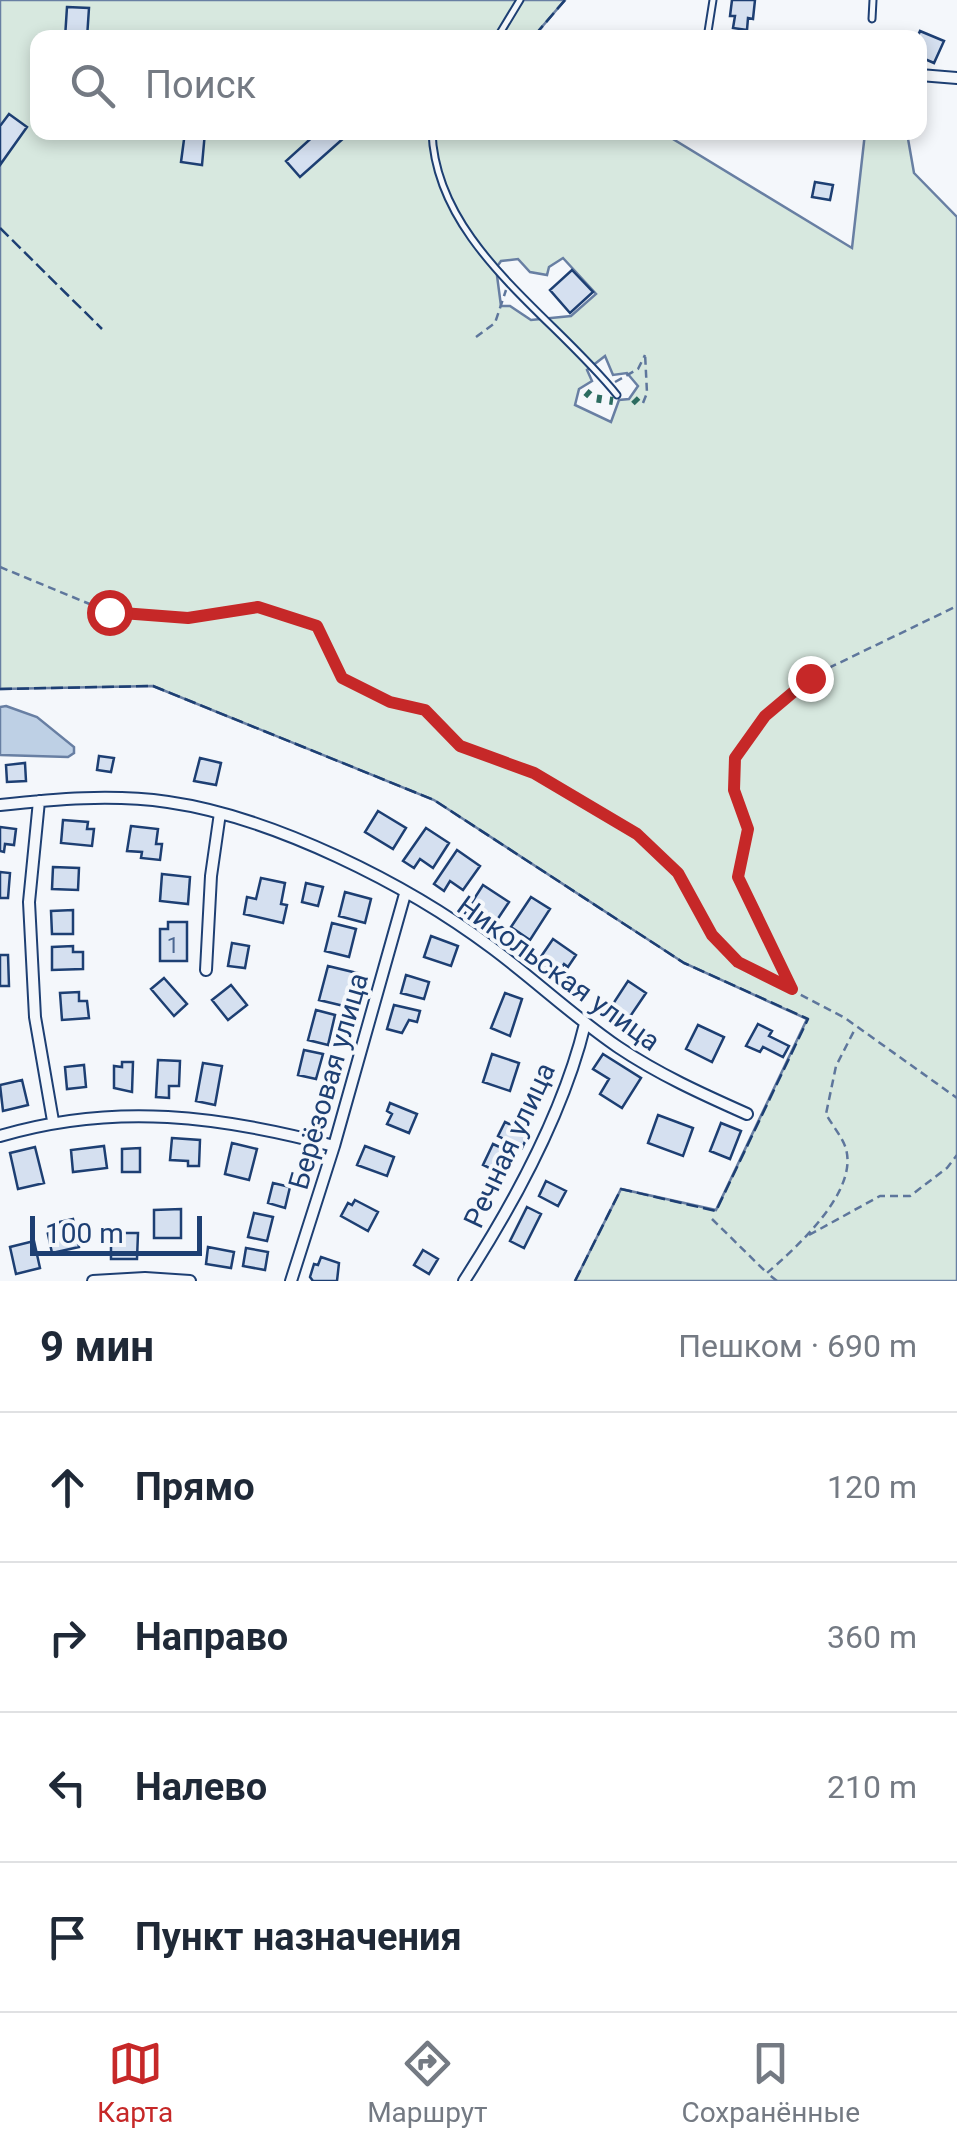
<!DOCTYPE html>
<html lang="ru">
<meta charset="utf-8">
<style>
body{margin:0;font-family:Roboto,sans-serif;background:#f2f2f3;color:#1f2937}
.scale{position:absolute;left:30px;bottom:25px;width:172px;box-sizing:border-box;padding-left:10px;border:5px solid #1d3f73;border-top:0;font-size:28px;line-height:35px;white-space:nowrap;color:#1d3f73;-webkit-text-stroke:8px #f4f7fb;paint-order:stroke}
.stop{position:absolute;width:30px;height:30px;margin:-22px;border:8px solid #c62828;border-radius:50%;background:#fff}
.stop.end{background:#c62828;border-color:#fff;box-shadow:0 2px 10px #0008}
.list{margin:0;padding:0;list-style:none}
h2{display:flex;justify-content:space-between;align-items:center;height:130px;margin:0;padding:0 40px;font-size:42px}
h2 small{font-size:32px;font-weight:400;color:#747a83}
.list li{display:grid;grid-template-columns:65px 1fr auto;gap:30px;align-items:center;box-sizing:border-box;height:150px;padding:0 40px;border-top:2px solid #e0e1e3}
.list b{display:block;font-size:38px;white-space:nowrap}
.list em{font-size:32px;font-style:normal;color:#747a83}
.icon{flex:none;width:55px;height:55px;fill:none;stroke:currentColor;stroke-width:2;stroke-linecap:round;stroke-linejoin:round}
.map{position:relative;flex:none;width:957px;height:1281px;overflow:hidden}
.search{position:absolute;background:#fff;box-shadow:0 5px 15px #0003;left:30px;right:30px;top:30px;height:110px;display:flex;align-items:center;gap:25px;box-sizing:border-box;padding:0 35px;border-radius:20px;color:#747a83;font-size:38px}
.sheet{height:730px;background:#fff}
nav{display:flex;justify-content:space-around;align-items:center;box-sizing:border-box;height:140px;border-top:2px solid #e0e1e3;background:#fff;font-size:28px;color:#747a83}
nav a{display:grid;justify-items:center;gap:5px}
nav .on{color:#c62828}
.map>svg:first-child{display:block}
.green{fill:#d7e8df;stroke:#687fa3;stroke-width:2.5;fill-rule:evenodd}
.water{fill:#bed0e5;stroke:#687fa3;stroke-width:2.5}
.building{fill:#d5e0f0;stroke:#1d3f73;stroke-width:2.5}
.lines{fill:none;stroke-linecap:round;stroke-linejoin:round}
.service-casing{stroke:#1d3f73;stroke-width:9}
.minor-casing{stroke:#1d3f73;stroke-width:14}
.path{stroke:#5e769c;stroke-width:2.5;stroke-dasharray:8 5;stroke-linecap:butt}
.service{stroke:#f4f7fb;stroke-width:5}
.minor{stroke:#f4f7fb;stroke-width:10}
.hedge{stroke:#2c6c60;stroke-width:8;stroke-dasharray:5 8;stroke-linecap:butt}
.fence{stroke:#1d3f73;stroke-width:2.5;stroke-dasharray:12 5;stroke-linecap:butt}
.route{stroke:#c62828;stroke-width:12}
.labels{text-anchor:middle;stroke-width:8;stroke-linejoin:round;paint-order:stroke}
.number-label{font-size:22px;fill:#4b6792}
.street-label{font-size:28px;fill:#1d3f73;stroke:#f4f7fb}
</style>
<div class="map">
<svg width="957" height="1281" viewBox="0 0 957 1281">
<rect width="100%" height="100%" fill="#f4f7fb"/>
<path class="green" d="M0,0h565l-30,35 2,2 -499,1v94l625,1 189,115 13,-115h42l7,40 43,44v1064h-382l46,-92 95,21 91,-191 -123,-56 -250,-163 -281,-114 -153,3zM563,258l33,36 -25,22 -40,4 -21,-14h-9l-5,-38 5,-7 17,-2 12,13 17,3 2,-8zM605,356l8,19 14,-2 11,13 -9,13 -10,1 -8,22 -36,-17 4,-16 13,-8 -5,-11z"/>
<path class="water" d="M6,706l31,11 37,30v6l-6,4 -68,-2v-48z"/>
<path class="building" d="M732,0h23l-2,19 -5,-1 -1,12 -14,-2 2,-12h-5z
M67,7l22,1 -2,30h-22z
M920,31l24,10 -10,22 -14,-6v-19h-3z
M9,114l18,13 -27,38v-39z
M185,132h20l-3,33 -21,-3z
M318,132h25l3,4 -46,41 -14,-16z
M815,182l18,3 -3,15 -18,-3z
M572,270l21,22 -23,21 -20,-23z
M99,756l15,2 -3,14 -14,-2z
M200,758l21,5 -5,22 -22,-4z
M25,763l1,18 -19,1 -1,-17z
M378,811l28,17 -13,21 -28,-17z
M63,820l25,2 -1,7h7l-2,17 -31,-3z
M131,826l27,3 -2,15h6l-2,16 -19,-2 1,-6 -15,-1z
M0,827l16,2 -2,16 -9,-1 -1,8 -4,-1z
M426,828l23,15 -16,25 -13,-9 -6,9 -11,-7z
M457,850l23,16 -17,24 -13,-9 -6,10 -10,-7z
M53,867l26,1 -1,22 -26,-1z
M0,872l10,1 -2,25h-8z
M162,874l28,3 -2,27 -28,-3z
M261,878l24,5 -4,21 6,1 -4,18 -39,-9 3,-17 9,2z
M306,883l17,4 -5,19 -16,-4z
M483,885l26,17 -18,27 -26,-16z
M345,892l26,7 -6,24 -26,-7z
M531,897l19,12 -20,31 -19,-13z
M73,910v24h-21l-1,-23z
M168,922h19v39h-27v-32h8z
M332,923l24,6 -7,28 -24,-6z
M431,936l27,10 -7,20 -27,-9z
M553,939l23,16 -8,12 -4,-3 -7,10 -19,-13z
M232,943l17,3 -4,22 -17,-2z
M73,946v6h10v17l-31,1v-23z
M0,955h8l1,31h-9z
M328,966l29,7 -9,34 -29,-7z
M406,975l23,7 -5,17 -23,-6z
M164,978l23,26 -13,12 -23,-27z
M628,981l18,12 -19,28 -18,-11z
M231,985l16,20 -19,15 -16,-20z
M79,992v9h8l2,17 -27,2 -2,-27z
M505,993l17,6 -12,37 -19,-8z
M394,1005l26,6 -3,11 -8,-2 -7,13 -15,-4z
M316,1010l19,5 -7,30 -20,-5z
M758,1024l14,7 -3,5 20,10 -6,11 -20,-10 -3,5 -14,-6z
M698,1025l26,12 -12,25 -26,-13z
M304,1050l19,4 -7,25 -18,-4z
M492,1054l27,9 -9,28 -27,-9z
M603,1054l38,24 -19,30 -22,-14 9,-15 -16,-10z
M158,1060l22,1 -1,25h-10v12l-13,-1z
M122,1062h11l-1,30 -18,-4v-22l8,1z
M203,1063l19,3 -7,39 -19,-4z
M84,1065l2,22 -19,2 -2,-22z
M22,1080l6,25 -25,6 -3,-26z
M390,1103l27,11 -8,19 -22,-9 5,-10 -5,-3z
M658,1115l35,13 -10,28 -35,-13z
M505,1122l24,11 -7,15 -24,-12z
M721,1123l20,8 -11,28 -20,-8z
M172,1138l28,2 -1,26h-11v-5l-18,-1z
M232,1143l25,6 -8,31 -24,-6z
M493,1144l24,11 -11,21 -23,-11z
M104,1146l3,22 -34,4 -2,-22z
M365,1146l29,11 -7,19 -30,-11z
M35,1147l9,36 -26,6 -8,-36z
M140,1148v24h-18v-23z
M546,1181l20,10 -8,15 -19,-10z
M273,1183l17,4 -5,21 -17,-5z
M355,1200l23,12 -10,19 -27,-15 7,-13 4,2z
M527,1207l14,7 -17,34 -14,-7z
M181,1209v29h-27v-28z
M254,1213l19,4 -6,24 -19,-4z
M73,1219l6,28 -27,6 -6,-28z
M111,1233h27l-1,26h-26z
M34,1241l6,27 -24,6 -6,-27z
M208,1247l26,5 -3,16 -25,-4z
M246,1248l22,4 -3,18 -22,-4z
M423,1250l15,9 -9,15 -15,-9z
M321,1257l18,6 -2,18h-24l-3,-4 4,-13 4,1z"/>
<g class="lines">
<defs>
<path id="service" d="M872,19l1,-19
M497,38l23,-38
M707,38l6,-38
M432,132c4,112 120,182 185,263
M693,135v-3"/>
<path id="minor" d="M920,75l37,3
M39,801l-10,101 6,115 18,104
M0,805c55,-6 112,-11 168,-3 105,15 239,82 324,146 43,32 82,69 126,99 40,27 84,47 129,67
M206,970l5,-94 9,-63
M0,1136c115,-34 221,-20 334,10
M93,1281l52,-3 45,3
M291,1281l43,-135 71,-252
M464,1281c49,-76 100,-170 121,-257"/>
</defs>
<use href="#service" class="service-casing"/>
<use href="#minor" class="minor-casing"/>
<path class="path" d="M476,337l19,-14 11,-33
M615,382l23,-13 7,-14
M643,403l4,-10 -2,-40
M0,567l109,45 79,6 71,-11 58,19 25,51 48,25 35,7 34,37 75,27 103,61 41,39 34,62 26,27 107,56 112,80
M791,988l-53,-111 10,-48 -13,-39v-32l30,-41 45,-40 147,-71
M712,1219l54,53
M809,1235l71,-39h30l37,-28 10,-13
M777,1281l-10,-8c30,-26 91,-81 79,-124 -3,-11 -14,-24 -20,-35l10,-48 19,-37"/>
<use href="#service" class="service"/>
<use href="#minor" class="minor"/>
<path class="hedge" d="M586,392l7,6 20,3
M634,399l6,6"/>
<path class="fence" d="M535,35l30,-35
M0,228l102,101
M0,689l153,-3 281,114 250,163 124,56 -92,192 -95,-22 -46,92"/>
</g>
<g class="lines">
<path class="route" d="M109,612l79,6 70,-11 59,19 25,52 48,24 35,8 35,36 74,27 103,61 41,39 34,62 26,27 54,27 -54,-112 10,-48 -14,-39 1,-32 30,-42 45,-38"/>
</g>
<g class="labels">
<g class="number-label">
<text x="173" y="953">1</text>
</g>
<g class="street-label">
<text transform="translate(559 973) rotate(36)" y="10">Никольская улица</text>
<text transform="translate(328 1081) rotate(-74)" y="10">Берёзовая улица</text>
<text transform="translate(509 1145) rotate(-65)" y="10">Речная улица</text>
</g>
</g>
</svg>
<div class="scale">100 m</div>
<div class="stop" style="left:109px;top:612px"></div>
<div class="stop end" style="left:810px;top:678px"></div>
<div class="search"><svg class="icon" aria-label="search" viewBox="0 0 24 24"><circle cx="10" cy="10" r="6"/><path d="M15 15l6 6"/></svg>Поиск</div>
</div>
<section class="sheet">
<h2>9 мин<small>Пешком · 690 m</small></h2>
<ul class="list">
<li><svg class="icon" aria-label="ahead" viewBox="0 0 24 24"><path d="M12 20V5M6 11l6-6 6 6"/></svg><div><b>Прямо</b></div><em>120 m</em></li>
<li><svg class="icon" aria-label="right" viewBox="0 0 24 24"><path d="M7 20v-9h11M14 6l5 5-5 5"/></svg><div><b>Направо</b></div><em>360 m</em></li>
<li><svg class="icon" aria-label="left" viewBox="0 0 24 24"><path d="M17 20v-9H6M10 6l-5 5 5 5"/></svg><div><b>Налево</b></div><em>210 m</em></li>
<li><svg class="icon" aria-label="arrive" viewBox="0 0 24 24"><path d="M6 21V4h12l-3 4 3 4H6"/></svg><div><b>Пункт назначения</b></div></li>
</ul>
</section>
<nav>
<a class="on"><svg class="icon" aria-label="map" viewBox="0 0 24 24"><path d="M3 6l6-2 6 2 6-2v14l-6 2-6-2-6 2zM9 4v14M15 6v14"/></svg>Карта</a>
<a><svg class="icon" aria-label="directions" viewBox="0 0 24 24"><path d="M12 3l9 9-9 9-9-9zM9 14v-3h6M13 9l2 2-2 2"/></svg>Маршрут</a>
<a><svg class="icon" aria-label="saved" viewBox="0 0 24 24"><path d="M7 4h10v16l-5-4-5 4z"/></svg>Сохранённые</a>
</nav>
